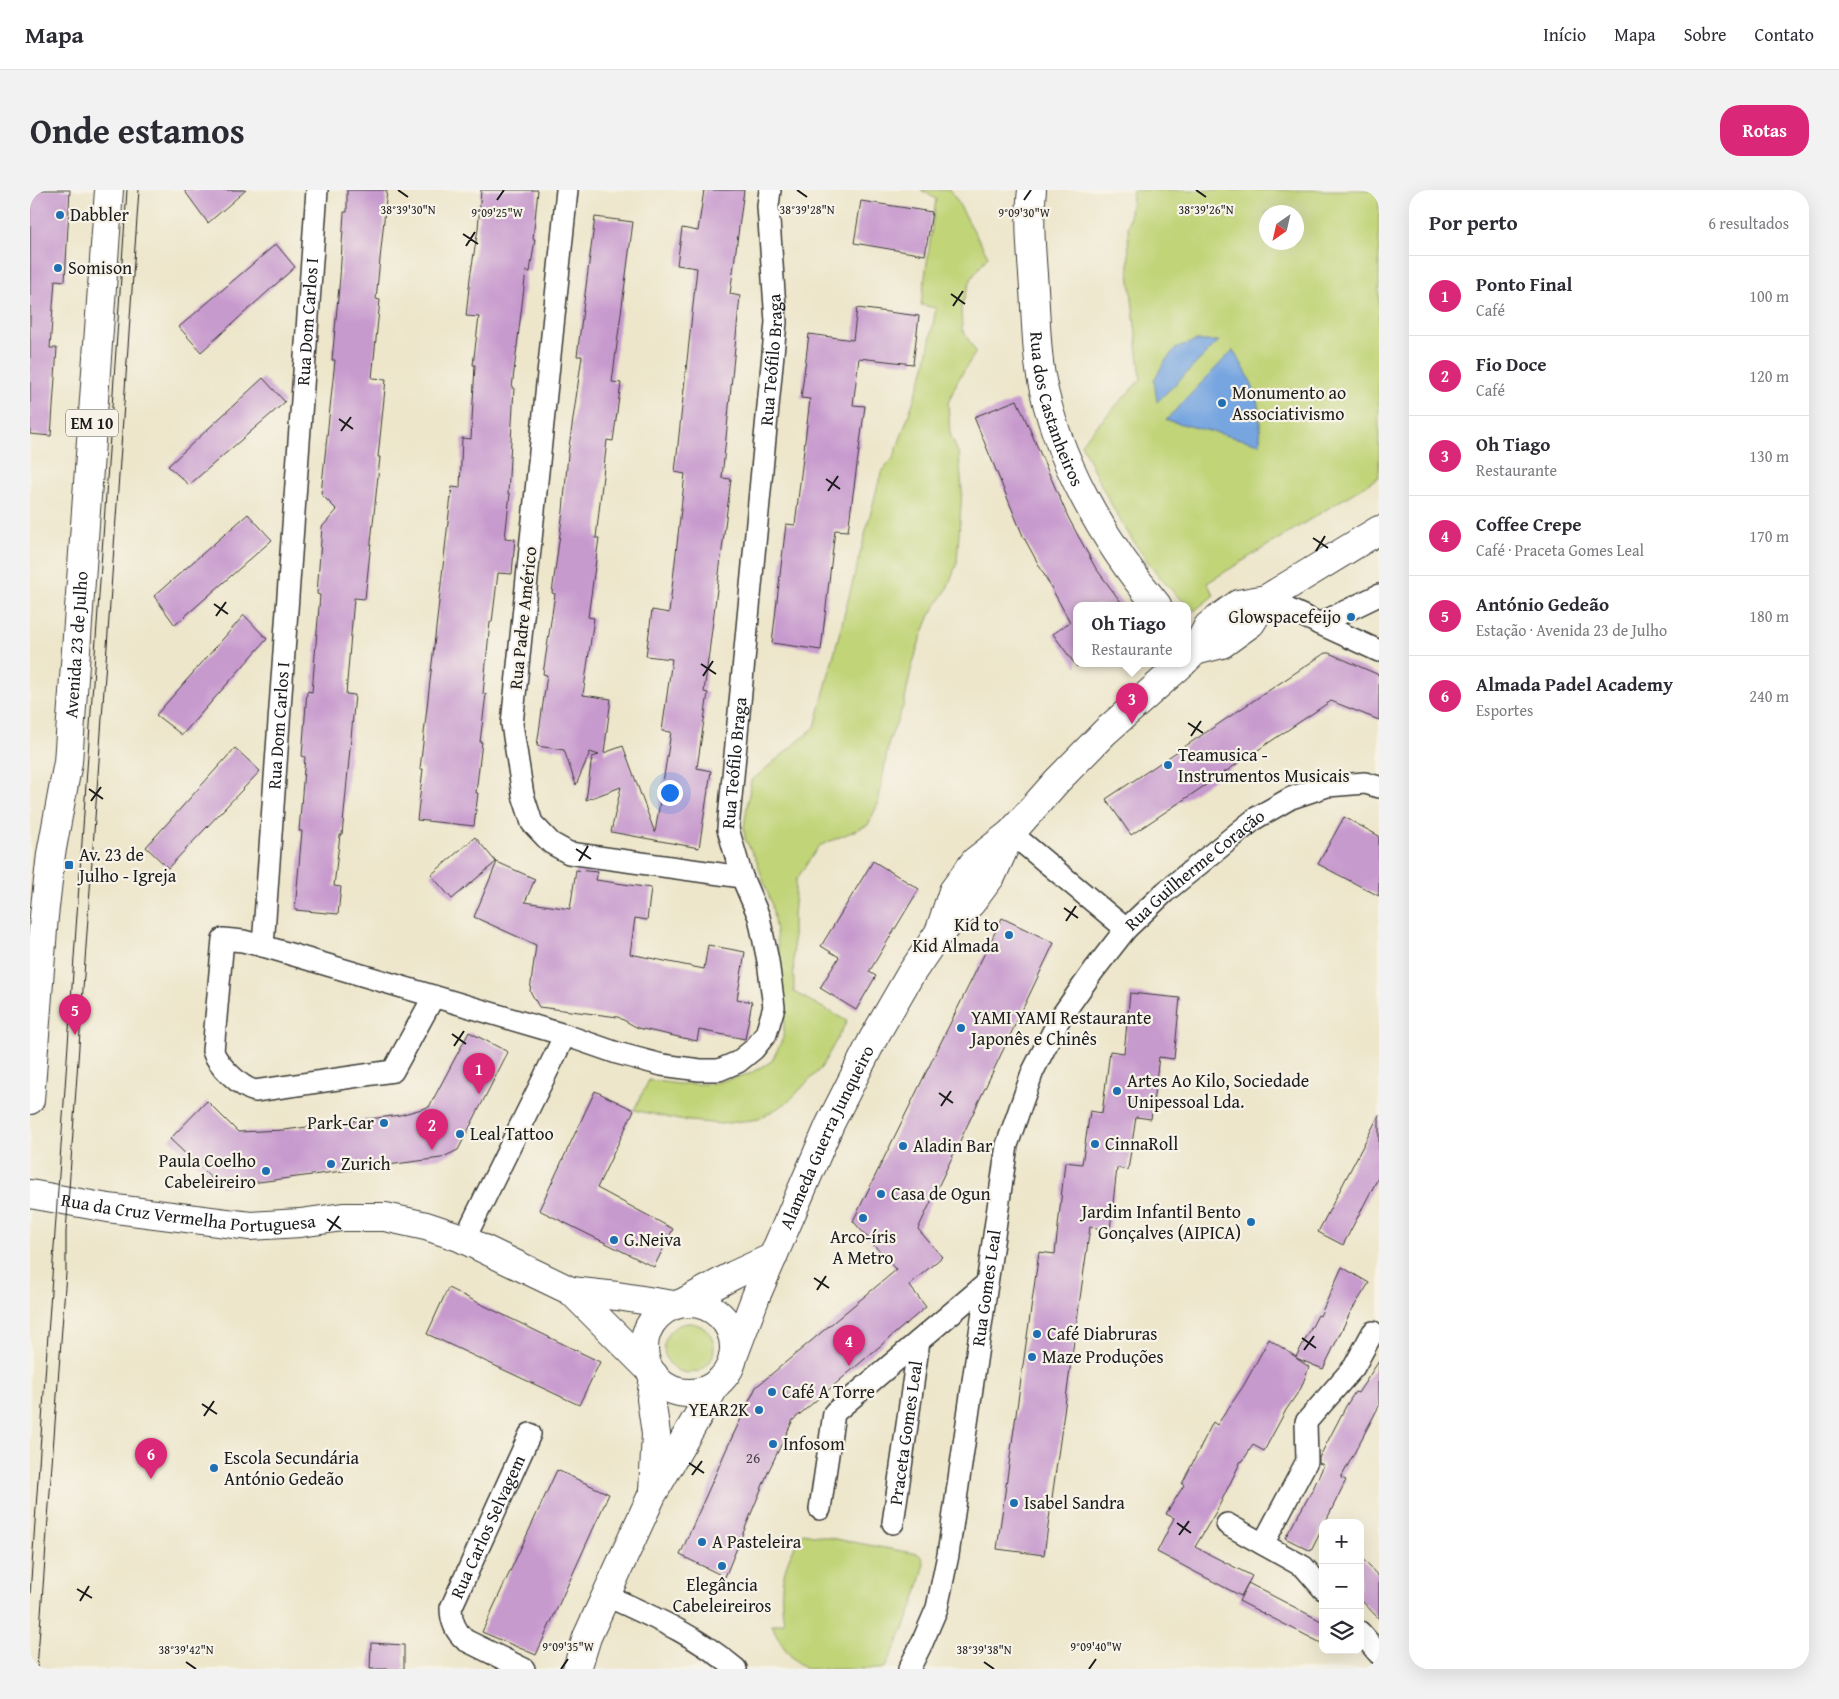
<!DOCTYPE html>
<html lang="pt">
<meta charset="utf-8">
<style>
body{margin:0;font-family:"Gentium Book Plus",serif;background:#f2f2f3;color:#2b2b33}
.controls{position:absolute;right:15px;bottom:15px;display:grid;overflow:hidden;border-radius:10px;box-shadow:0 5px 20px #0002}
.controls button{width:45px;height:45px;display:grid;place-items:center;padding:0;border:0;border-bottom:1px solid #e1e1e2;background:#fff;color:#2b2b33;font:25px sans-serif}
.compass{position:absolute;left:1229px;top:15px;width:45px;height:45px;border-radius:50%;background:#fff;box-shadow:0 5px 20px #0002;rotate:214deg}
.you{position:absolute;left:639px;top:602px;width:18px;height:18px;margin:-12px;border:4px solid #fff;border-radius:50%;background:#1a73e8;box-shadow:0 0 0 8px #1a73e833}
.badge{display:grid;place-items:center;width:32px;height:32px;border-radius:50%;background:#db2777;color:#fff;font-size:16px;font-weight:700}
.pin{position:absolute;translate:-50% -41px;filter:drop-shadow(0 1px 2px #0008)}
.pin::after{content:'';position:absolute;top:26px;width:18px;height:15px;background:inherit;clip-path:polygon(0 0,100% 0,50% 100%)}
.popup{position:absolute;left:1043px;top:412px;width:118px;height:65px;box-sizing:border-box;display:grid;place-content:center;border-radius:10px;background:#fff;filter:drop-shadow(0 1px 4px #0005);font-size:16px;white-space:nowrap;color:#7c7c81}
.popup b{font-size:19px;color:#2b2b33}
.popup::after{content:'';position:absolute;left:50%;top:100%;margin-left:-10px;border:10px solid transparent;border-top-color:#fff}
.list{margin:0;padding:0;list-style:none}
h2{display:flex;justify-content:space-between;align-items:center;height:65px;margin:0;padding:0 20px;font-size:21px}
h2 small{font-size:16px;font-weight:400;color:#7c7c81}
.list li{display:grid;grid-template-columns:32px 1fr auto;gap:15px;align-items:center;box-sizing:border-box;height:80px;padding:0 20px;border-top:1px solid #e1e1e2}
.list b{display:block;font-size:19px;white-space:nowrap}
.list p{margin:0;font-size:16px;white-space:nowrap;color:#7c7c81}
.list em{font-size:16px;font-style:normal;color:#7c7c81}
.icon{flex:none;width:28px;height:28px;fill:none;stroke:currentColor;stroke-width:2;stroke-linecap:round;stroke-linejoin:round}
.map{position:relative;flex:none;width:1349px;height:1479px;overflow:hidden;border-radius:20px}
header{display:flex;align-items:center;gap:30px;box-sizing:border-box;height:70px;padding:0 25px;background:#fff;border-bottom:1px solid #e1e1e2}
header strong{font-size:24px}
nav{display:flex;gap:28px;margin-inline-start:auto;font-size:18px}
.intro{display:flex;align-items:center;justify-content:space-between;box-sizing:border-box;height:120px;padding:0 30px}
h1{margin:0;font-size:35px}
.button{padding:12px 22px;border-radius:20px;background:#db2777;color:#fff;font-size:18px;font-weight:700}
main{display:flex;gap:30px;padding:0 30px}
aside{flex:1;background:#fff;border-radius:20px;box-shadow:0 5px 20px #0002}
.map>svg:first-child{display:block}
.green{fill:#c1d478;stroke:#6e784a;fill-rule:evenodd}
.water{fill:#76a5e0;stroke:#49607e}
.building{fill:#c79ace}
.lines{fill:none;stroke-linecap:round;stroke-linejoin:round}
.street-casing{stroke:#3b3a36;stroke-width:24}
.secondary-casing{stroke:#3b3a36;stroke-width:30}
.primary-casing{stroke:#3b3a36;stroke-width:30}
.street{stroke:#fff;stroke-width:21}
.secondary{stroke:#fff;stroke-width:28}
.primary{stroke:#fff;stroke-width:28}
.tram{stroke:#1c1c1c;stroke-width:1}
.ticks{fill:none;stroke:#1c1c1c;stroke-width:2}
.poi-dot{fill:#1f6fb2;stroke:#f7f3e8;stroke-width:2}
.labels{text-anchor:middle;stroke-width:4.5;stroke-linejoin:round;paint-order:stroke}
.number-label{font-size:15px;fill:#473c48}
.shield{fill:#f7f3e8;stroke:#5e5c59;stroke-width:1}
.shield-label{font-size:16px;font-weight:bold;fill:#1c1c1c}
.poi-label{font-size:18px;fill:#1c1c1c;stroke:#f7f3e8;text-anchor:start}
.street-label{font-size:18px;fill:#1c1c1c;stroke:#f7f3e8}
.ticks-label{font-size:12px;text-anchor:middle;fill:#1c1c1c;stroke:#f7f3e8;stroke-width:4.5;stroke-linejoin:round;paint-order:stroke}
</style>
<header>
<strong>Mapa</strong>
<nav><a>Início</a><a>Mapa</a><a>Sobre</a><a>Contato</a></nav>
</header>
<div class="intro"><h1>Onde estamos</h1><a class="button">Rotas</a></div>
<main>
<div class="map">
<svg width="1349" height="1479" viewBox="0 0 1349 1479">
<rect width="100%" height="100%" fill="#f7f3e8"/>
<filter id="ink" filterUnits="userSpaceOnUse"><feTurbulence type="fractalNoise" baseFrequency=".02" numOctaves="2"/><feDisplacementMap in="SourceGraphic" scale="10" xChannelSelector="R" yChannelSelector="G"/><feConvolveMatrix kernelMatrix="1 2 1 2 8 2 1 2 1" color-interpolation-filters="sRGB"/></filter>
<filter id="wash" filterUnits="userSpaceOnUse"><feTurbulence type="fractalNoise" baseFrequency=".0096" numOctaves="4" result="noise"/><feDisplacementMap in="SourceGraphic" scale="20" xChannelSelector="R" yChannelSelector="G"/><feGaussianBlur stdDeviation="1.12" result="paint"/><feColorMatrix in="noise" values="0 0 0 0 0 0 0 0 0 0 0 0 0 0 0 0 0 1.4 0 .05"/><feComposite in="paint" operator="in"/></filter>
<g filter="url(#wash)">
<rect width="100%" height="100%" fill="#ede6cb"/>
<path class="green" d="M891,0h30l37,66 -17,23 -10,29 1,21 14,23 -18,28 -10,23 2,31 9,21 3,35 -5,73 -10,26 -17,26 -10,25 -9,30 -7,34 -15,37 -11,63 -10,21 -49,21 -23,34 -3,37 1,75 53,29 -26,47 -33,34 -29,17 -38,5 -42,-4 -45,-10 15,-30 29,4h32l39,-10 23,-13 11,-23 2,-28 -6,-57 -7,-47 -15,-44 -12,-23 -1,-12 7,-46 64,-54 66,-254 13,-16 16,-46 15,-44 11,-59 -15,-3 15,-106z
M1103,0h246v287l-172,106 7,12 -20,16c-52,-43 -85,-107 -113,-168l60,-64 -12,-107 -1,-44zM1236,22h30v30h-30z
M634 1158a25 25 0 1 1 50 0a25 25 0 1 1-50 0Z
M773,1343l115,21 4,3 2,5 -1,8c-8,35 -21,67 -39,99h-79c-16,-12 -25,-25 -33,-44l12,-3c-6,-36 -1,-59 19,-89z"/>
<path class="water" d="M1165,151h24l-62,61 -3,-22 11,-19 10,-12z
M1203,160c22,34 29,54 27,94l-94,-24z"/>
<g id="blocks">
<path class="building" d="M0,0h40l-5,91 -10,-1 -5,68h7l-6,88 -21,-2z
M154,0h62l-38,33z
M317,0h40l-11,109 4,1 -8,78 14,1 -8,78h2l-15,142 -11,-1 -8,96 9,1 -13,140h-2l-6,51 7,1 -3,27 -43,-4 7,-79h-3l6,-74 -3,-1 5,-65 5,1 8,-97 -3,-1 5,-67 15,-17 -16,-16 14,-134h-3l8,-83 4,-65h3z
M451,0h57l-5,49h2l-5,33 -4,-1 -14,117h2l-6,106h2l-5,44 10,1 -3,35 -14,-1 -6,49h-2l-7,72h3l-6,48h2l-6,51h2l-4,33 -57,-6 6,-51h-3l32,-282 8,1 2,-50 9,1 4,-74h-2l6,-48 -13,-1 4,-38 8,-49z
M674,0h40l-14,104 10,2 -18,182 9,1 -27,213 4,1 -11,75 14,3 -12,77 -88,-16 10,-45 -35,13 6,-43 7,-2 -9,-3 -14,33 -12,-35 -27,-4 10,-71 -4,-1 12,-80 -3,-1 11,-82 5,-57 14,-98h-5l18,-139 38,5 -21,160 9,1 -8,58 -6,-1 -11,98h3l-11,79 6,1 -11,77 28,4 -7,54 19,-7 32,87 16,-101 -9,-1 10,-72 -26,-3 6,-46 17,3 3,-25 13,-114 -10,-2 22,-204 -20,-3 5,-37 16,3z
M831,11l71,11 -7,43 -71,-12z
M246,54l19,23 -94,85 -22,-25z
M827,118l62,8 -6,48 -54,-6 -6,47 12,1 -17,125 -13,-1 -14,120 -49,-7 14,-119 9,1 15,-126 -9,-1 8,-64 44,6z
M233,188l22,24 -96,83 -21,-19z
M987,210l51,117 27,50 28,38h-46v62l-24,-33 17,-12 -47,-86 -49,-119z
M218,324l24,26 -97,85 -21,-29z
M214,425l23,24 -85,96 -26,-20z
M1295,463h4l50,22v45l-48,-19 -200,134 -25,-36z
M205,558l25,23 -92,97 -22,-21z
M1314,627l35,19v60l-61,-32z
M445,647l21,25 -44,37 -21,-24z
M843,671l46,28 -50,83 7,4 -20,34 -36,-22 19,-31 -18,-11z
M467,672l38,17 -10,23 45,7 6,-39 22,2 -2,8 55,8 -4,32 -12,-2 -5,36 74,15 4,-24 37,7 -8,47 15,3 -7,37 -46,-9 -2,11 -59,-13 -20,-11 -79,-10 -9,-16 6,-46 -62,-28z
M972,728l52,25 -136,286 24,28 -33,28 17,22 -133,113 -24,50 -44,107 -45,-22 47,-107 29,-61 140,-117 -43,-49z
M1100,803l50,5 -6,61 -15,-2 -8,62 -15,-2 -8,53 -11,-2 -7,62 -20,-3 -46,328 -47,-6 42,-297 16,2 10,-92 17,2 8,-53 12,2 8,-62 14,2z
M439,842l39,20 -50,98 -17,8 -220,29 -51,-48 37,-38 31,31 46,-2 116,-15 29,-8z
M565,901l39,19 -37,78 76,41 -19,38 -115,-57z
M1349,925v61l-36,69 -25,-13z
M1312,1077l27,16 -19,30 -27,56 -27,-11 13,9 -8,21 -15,22 -22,41 -11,-6 -11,17 -1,-1 -24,49 -22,37 57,29 -11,20 -84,-44 17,-34 -8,-4 18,-29 -2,-1 31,-62 4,3 27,-40 25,-46 27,18 22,-42 2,1z
M418,1098l152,74 -21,43 -152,-71z
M1349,1171v45l-38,72 5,2 -21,43h-2v4l-12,24 -26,-13 27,-47 12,-26 -5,-2v-5l27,-52 9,-14 3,1z
M527,1280l52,24 -73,161 -54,-23z
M1330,1366l19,21v42l-19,-20z
M1218,1393l75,39v22l-84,-43z
M341,1453l33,2v24h-34z"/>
</g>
</g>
<g filter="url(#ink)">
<use href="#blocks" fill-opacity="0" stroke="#3b3a36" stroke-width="1"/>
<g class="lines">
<defs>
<g id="street">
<path d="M537,0l-55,534 11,71 9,28 19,20 18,10 173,24"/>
<path d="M1236,409l113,52"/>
<path d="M1289,434l60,-29"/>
<path d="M981,643l115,96"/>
<path id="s1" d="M233,756l54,-756"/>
<path id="s2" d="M404,806l-41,75 -138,20c-14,-3 -38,-27 -42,-40l10,-112 20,2 20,5 302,89 52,18 45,12 38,5h19l19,-8 16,-13 12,-15 8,-27 -6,-46 -9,-44 -17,-40 -14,-48 48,-507 -8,-116 2,-16"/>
<path d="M434,1050l101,-205"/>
<path d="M790,1319l14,-96 153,-130"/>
<path id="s3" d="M863,1333l26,-182"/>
<path d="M1197,1334l77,43 19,22"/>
<path d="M1233,1354l44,-83 -1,-39 48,-55 19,-35"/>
<path d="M575,1405c48,22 91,40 131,74"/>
<path d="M1330,1442l19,22"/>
<path id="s4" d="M494,1479l-59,-29c-9,-8 -14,-19 -14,-32l79,-174"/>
<path id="s5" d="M879,1479l13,-26 15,-35 11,-53 59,-410 26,-74 27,-53 34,-48 32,-41 39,-37 91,-74 35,-20 36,-12 38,-3 14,4"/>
</g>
<g id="secondary">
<path id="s6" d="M1002,0c-4,33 0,66 2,99 2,29 2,58 7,87 15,82 63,166 116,229"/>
<path d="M1165,461l27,-7 29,-21 15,-24"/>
<path d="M1157,469l8,-8 13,-25 30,-22 28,-5 113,-69"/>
<path d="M910,740l13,-39 22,-30 36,-28 46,-52 48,-49 78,-69"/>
<path id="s7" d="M0,1004l78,14 142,18 50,-3 43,-6h42l41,9 33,11 112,54 78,78"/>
<path d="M541,1101l46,5 57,9"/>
<path d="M652,1113l52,-28 39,-18"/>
<circle cx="659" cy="1158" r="45"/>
<path id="s8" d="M703,1167l23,-61 74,-172 43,-85 37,-64 28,-41 33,-31 21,-28 19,-42"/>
<path d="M623,1301l3,-57 -5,-35 3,-24"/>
<path d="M547,1479l10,-32 65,-142 65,-112"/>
</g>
<g id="primary">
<path id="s9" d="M0,910l14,-184 7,-62 17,-92 41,-572"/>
</g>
</defs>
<use href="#street" class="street-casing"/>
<use href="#secondary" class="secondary-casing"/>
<use href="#primary" class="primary-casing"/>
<use href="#street" class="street"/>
<use href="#secondary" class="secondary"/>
<use href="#primary" class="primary"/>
<path class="tram" d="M0,1405l97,-1405
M7,1479l29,-396v-41l73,-1042"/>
</g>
</g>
<path class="ticks" d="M368,0l10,7M767,0l10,7M1166,0l10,7M467,10l7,-10M994,10l7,-10M433,44l15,10M436,56l9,-14M921,104l14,10M923,116l10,-15M309,229l14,10M311,241l10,-14M796,289l14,10M798,301l10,-15M1283,348l15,10M1286,361l9,-15M184,414l14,10M186,426l10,-14M671,474l15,10M673,486l10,-15M1158,533l15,10M1161,546l10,-15M59,599l14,10M61,611l10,-14M546,659l15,10M549,671l9,-15M1034,718l14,10M1036,731l10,-15M422,844l14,10M424,856l10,-15M909,903l14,10M911,916l10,-15M297,1029l14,10M299,1041l10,-15M784,1088l15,10M787,1100l9,-14M1272,1148l14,10M1274,1160l10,-14M172,1214l15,10M174,1226l10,-15M659,1273l15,10M662,1285l10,-14M1147,1333l14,10M1149,1345l10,-14M47,1399l15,9M50,1411l9,-15M156,1472l10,7M954,1472l10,7M531,1479l7,-10M1059,1479l7,-10"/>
<g class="poi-dot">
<circle cx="30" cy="25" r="5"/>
<circle cx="28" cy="78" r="5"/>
<circle cx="1192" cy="213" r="5"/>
<circle cx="1321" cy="427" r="5"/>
<circle cx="1138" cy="575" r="5"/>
<rect x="34" y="670" width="10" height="10" rx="2.5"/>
<circle cx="979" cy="745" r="5"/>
<circle cx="931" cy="838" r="5"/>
<circle cx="1087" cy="901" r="5"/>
<circle cx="354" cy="933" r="5"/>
<circle cx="430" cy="944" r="5"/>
<circle cx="1065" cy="954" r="5"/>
<circle cx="873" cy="956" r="5"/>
<circle cx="301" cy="974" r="5"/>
<circle cx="236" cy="981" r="5"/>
<circle cx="851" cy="1004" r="5"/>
<circle cx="833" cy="1028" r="5"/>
<circle cx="1221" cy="1032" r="5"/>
<circle cx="584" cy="1050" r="5"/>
<circle cx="1007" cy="1144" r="5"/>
<circle cx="1002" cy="1167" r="5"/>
<circle cx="742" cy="1202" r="5"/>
<circle cx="729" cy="1220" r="5"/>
<circle cx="743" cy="1254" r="5"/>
<circle cx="184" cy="1278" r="5"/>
<circle cx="984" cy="1313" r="5"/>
<circle cx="672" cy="1352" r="5"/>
<circle cx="692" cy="1376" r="5"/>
</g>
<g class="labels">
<g class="number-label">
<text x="723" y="1273">26</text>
</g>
<rect class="shield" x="36" y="219.5" width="52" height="27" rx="4"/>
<g class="shield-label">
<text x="62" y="239">EM 10</text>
</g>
<g class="poi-label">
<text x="40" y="31">Dabbler</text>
<text x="38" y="84">Somison</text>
<text x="1202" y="209">Monumento ao<tspan x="1202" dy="21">Associativismo</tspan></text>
<text x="1311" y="433" text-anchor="end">Glowspacefeijo</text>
<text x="1148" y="571">Teamusica -<tspan x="1148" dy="21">Instrumentos Musicais</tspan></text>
<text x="49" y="671">Av. 23 de<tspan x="49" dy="21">Julho - Igreja</tspan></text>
<text x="969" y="741" text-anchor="end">Kid to<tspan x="969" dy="21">Kid Almada</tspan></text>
<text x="941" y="834">YAMI YAMI Restaurante<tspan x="941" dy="21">Japonês e Chinês</tspan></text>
<text x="1097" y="897">Artes Ao Kilo, Sociedade<tspan x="1097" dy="21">Unipessoal Lda.</tspan></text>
<text x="344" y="939" text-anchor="end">Park-Car</text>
<text x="440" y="950">Leal Tattoo</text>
<text x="1075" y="960">CinnaRoll</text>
<text x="883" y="962">Aladin Bar</text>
<text x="226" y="977" text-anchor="end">Paula Coelho<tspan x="226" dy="21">Cabeleireiro</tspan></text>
<text x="311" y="980">Zurich</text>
<text x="861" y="1010">Casa de Ogun</text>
<text x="1211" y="1028" text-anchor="end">Jardim Infantil Bento<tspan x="1211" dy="21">Gonçalves (AIPICA)</tspan></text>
<text x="833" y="1053" text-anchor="middle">Arco-íris<tspan x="833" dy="21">A Metro</tspan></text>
<text x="594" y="1056">G.Neiva</text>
<text x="1017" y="1150">Café Diabruras</text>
<text x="1012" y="1173">Maze Produções</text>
<text x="752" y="1208">Café A Torre</text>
<text x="719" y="1226" text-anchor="end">YEAR2K</text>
<text x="753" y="1260">Infosom</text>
<text x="194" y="1274">Escola Secundária<tspan x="194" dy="21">António Gedeão</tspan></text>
<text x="994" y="1319">Isabel Sandra</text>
<text x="682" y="1358">A Pasteleira</text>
<text x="692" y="1401" text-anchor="middle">Elegância<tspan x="692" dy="21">Cabeleireiros</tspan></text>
</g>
<g class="street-label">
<text dy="6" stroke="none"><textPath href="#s1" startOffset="626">Rua Dom Carlos I</textPath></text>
<text dy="6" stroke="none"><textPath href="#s2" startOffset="1656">Rua Teófilo Braga</textPath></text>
<text dy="6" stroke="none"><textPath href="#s6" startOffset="222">Rua dos Castanheiros</textPath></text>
<text transform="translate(493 428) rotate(-84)" y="6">Rua Padre Américo</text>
<text dy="6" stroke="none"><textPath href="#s9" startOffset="458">Avenida 23 de Julho</textPath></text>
<text dy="6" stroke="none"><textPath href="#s1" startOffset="221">Rua Dom Carlos I</textPath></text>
<text dy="6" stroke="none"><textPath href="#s2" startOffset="1251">Rua Teófilo Braga</textPath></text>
<text dy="6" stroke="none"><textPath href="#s5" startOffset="875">Rua Guilherme Coração</textPath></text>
<text dy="6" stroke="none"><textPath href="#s8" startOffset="239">Alameda Guerra Junqueiro</textPath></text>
<text dy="6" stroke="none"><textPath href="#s7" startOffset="160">Rua da Cruz Vermelha Portuguesa</textPath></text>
<text dy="6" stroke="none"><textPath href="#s5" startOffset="391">Rua Gomes Leal</textPath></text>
<text dy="6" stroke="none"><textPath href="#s3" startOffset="91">Praceta Gomes Leal</textPath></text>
<text dy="6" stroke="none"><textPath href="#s4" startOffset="191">Rua Carlos Selvagem</textPath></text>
</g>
</g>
<g class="ticks-label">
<text x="378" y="24">38°39'30"N</text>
<text x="777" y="24">38°39'28"N</text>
<text x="1176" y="24">38°39'26"N</text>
<text x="467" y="27">9°09'25"W</text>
<text x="994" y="27">9°09'30"W</text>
<text x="538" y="1461">9°09'35"W</text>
<text x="1066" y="1461">9°09'40"W</text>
<text x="156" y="1464">38°39'42"N</text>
<text x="954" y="1464">38°39'38"N</text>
</g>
</svg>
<div class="controls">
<button>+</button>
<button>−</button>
<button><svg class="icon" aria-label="layers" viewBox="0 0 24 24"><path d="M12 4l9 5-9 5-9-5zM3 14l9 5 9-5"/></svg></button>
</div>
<svg class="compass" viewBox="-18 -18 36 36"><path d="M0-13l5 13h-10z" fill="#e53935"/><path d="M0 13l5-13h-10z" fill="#7c7c81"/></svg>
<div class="you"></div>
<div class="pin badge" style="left:449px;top:904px">1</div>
<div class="pin badge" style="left:402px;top:960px">2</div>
<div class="pin badge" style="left:1102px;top:534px">3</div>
<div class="popup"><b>Oh Tiago</b>Restaurante</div>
<div class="pin badge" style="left:819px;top:1176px">4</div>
<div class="pin badge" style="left:45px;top:845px">5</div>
<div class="pin badge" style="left:121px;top:1289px">6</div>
</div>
<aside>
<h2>Por perto<small>6 resultados</small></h2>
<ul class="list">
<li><span class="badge">1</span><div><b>Ponto Final</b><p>Café</p></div><em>100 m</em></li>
<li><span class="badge">2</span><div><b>Fio Doce</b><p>Café</p></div><em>120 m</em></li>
<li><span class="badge">3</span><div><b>Oh Tiago</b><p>Restaurante</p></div><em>130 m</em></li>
<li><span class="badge">4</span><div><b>Coffee Crepe</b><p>Café · Praceta Gomes Leal</p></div><em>170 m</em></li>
<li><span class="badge">5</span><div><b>António Gedeão</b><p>Estação · Avenida 23 de Julho</p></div><em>180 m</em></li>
<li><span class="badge">6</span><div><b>Almada Padel Academy</b><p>Esportes</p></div><em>240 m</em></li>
</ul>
</aside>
</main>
